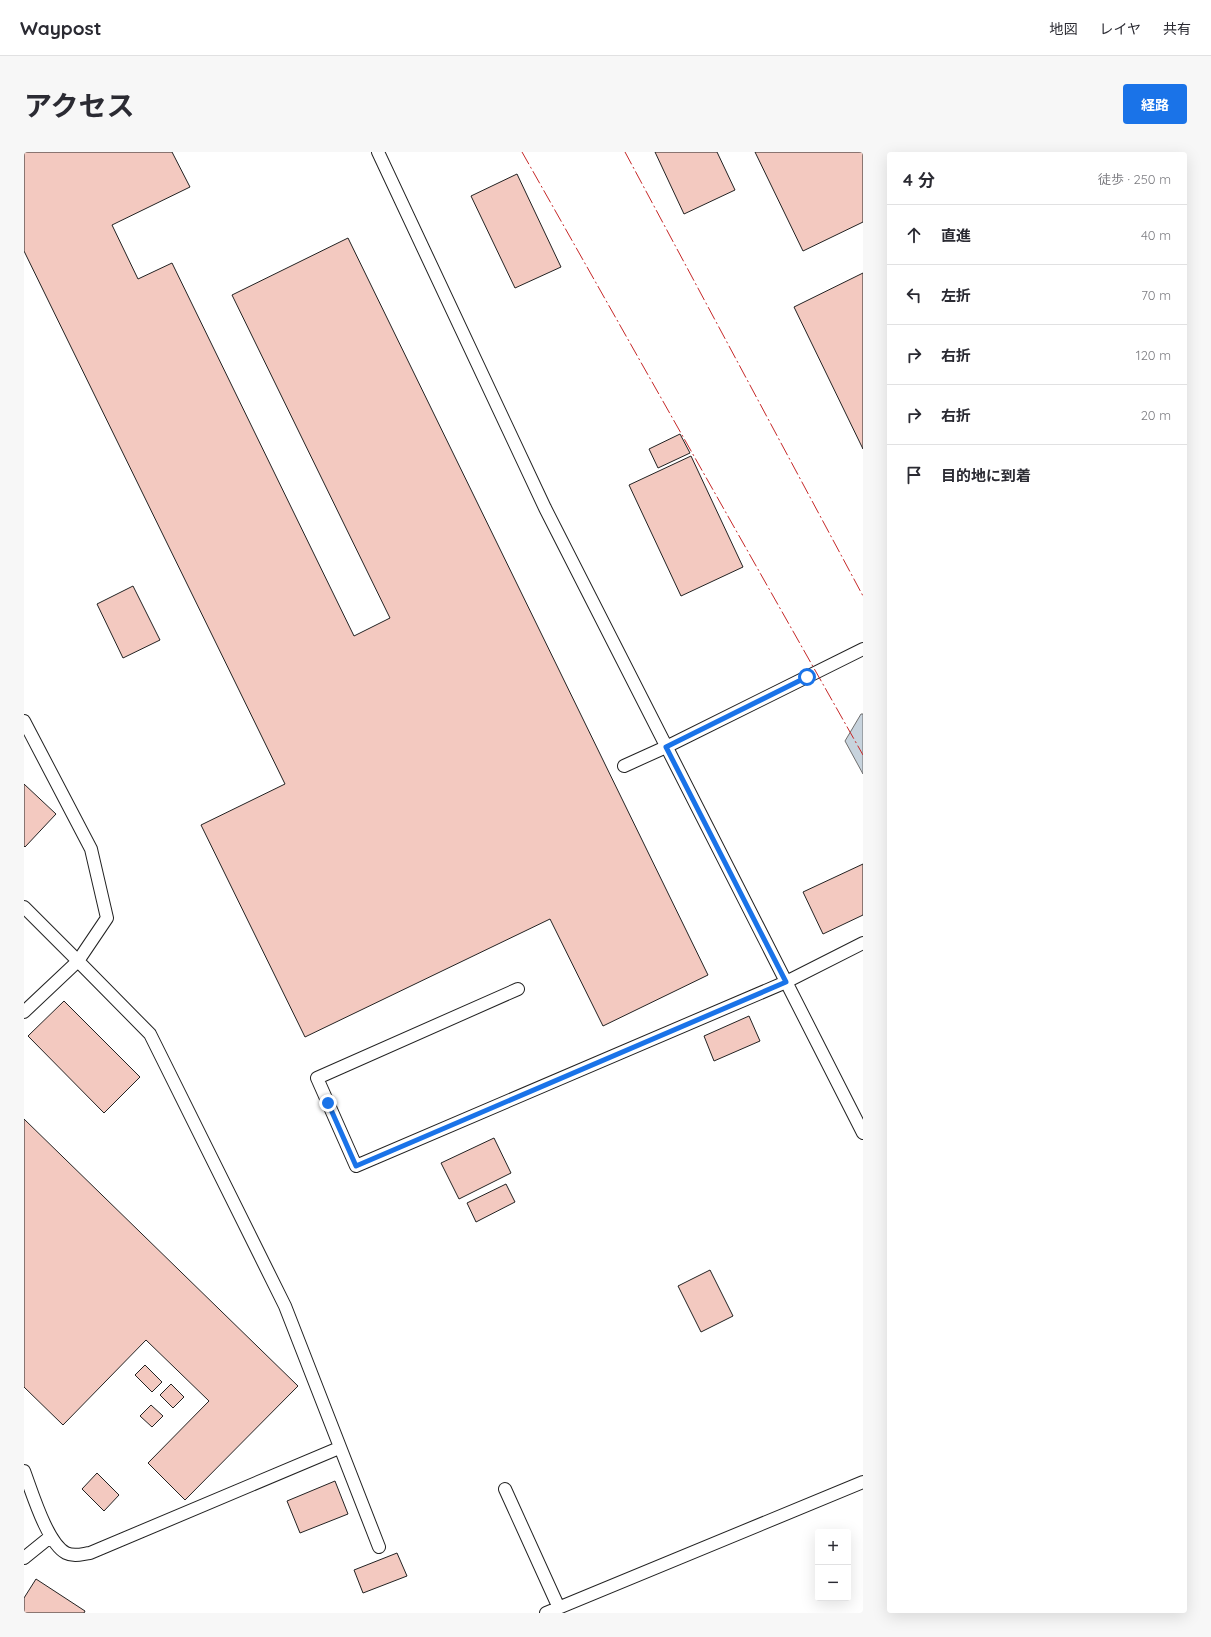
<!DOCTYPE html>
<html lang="ja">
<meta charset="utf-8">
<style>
body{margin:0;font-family:Quicksand,"Noto Sans JP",sans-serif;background:#f7f7f7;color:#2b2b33}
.controls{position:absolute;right:12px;bottom:12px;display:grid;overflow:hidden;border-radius:4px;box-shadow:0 4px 16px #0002}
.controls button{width:36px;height:36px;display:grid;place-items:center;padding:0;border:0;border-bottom:1px solid #e1e1e2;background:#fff;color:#2b2b33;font:20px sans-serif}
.stop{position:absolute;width:12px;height:12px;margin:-9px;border:3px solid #1a73e8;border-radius:50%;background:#fff}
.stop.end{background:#1a73e8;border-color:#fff;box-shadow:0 1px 4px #0008}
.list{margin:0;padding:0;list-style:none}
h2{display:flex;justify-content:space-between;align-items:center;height:52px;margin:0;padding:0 16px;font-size:17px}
h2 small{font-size:13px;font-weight:400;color:#7c7c81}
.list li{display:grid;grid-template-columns:26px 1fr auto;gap:12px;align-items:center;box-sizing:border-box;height:60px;padding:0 16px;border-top:1px solid #e1e1e2}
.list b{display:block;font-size:15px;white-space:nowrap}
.list em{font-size:13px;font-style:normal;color:#7c7c81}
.icon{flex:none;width:22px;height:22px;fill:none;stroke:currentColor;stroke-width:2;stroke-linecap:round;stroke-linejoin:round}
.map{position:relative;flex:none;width:839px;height:1461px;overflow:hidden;border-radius:4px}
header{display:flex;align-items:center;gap:24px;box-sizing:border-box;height:56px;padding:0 20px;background:#fff;border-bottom:1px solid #e1e1e2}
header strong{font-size:19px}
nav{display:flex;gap:22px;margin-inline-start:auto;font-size:14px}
.intro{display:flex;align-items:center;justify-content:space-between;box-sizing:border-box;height:96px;padding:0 24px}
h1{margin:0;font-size:28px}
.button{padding:10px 18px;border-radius:4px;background:#1a73e8;color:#fff;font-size:14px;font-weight:700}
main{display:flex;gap:24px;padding:0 24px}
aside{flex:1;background:#fff;border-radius:4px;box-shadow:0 4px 16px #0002}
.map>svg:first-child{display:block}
.water{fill:#c7d3dd;stroke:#6f6f6f}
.building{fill:#f3c9c0;stroke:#222}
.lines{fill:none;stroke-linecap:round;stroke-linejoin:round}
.service-casing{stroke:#222;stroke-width:14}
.service{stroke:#fff;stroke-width:12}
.power{stroke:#c62828;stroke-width:1;stroke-dasharray:14 3 2 3;stroke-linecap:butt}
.route{stroke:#1a73e8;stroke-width:5}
</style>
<header>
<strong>Waypost</strong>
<nav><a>地図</a><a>レイヤ</a><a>共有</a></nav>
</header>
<div class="intro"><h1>アクセス</h1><a class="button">経路</a></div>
<main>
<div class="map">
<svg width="839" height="1461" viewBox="0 0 839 1461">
<rect width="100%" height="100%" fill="#fff"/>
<path class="water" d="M837,562h2v60l-18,-33z"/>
<path class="building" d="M0,0h148l18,35 -78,38 26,54 34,-16 182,373 36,-18 -158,-323 116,-57 360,737 -105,51 -53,-107 -245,118 -104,-212 84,-41 -261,-533z
M631,0h62l18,38 -51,24z
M731,0h108v70l-60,29z
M493,22l44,93 -46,21 -44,-92z
M839,121v176l-69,-142z
M656,282l10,19 -32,15 -9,-19z
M667,304l52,111 -62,29 -52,-111z
M109,434l27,54 -37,18 -26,-54z
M0,632l32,30 -31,33 -1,-1z
M839,712v51l-40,19 -20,-42z
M40,849l76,76 -36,36 -76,-77z
M725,864l11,25 -46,20 -10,-25z
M0,967l274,267 -113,114 -37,-37 61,-62 -63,-61 -83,85 -39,-38z
M470,986l17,35 -52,26 -18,-36z
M482,1032l9,18 -39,20 -9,-19z
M686,1118l23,46 -32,16 -23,-46z
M121,1213l17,17 -10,10 -17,-17z
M147,1232l13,13 -11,11 -13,-13z
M127,1253l12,11 -11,11 -12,-11z
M73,1321l22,22 -15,16 -22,-22z
M311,1329l13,33 -48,19 -13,-32z
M373,1401l10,23 -44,17 -9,-23z
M12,1427l49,32 -1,2h-60v-15z"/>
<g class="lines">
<defs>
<path id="service" d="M354,0l167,356 318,625
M0,569l67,128 16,69 -29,43 72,73 135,272 94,241
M600,614l42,-19 197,-98
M0,755l54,54 -54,51
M494,837l-201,89 39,88 430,-184 77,-39
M0,1319c8,21 23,72 42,82 8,4 16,1 24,0l249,-105
M481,1337l54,119
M0,1406l26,-21
M522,1461l317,-131"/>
</defs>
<use href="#service" class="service-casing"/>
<use href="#service" class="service"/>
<path class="power" d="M498,0l341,603
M601,0l238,444"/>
</g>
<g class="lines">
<path class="route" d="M304,951l28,63 430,-184 -120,-235 141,-70"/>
</g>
</svg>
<div class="controls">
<button>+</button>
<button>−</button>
</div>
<div class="stop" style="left:783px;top:525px"></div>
<div class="stop end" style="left:304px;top:951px"></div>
</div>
<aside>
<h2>4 分<small>徒歩 · 250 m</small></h2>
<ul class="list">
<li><svg class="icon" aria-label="ahead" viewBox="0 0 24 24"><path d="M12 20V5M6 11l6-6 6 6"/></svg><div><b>直進</b></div><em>40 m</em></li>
<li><svg class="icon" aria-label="left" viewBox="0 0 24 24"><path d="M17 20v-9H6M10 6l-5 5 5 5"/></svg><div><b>左折</b></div><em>70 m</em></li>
<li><svg class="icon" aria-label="right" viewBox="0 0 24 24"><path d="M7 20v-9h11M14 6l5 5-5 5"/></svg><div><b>右折</b></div><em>120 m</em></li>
<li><svg class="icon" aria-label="right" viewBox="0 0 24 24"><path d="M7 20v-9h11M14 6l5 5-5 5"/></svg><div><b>右折</b></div><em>20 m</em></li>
<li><svg class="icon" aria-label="arrive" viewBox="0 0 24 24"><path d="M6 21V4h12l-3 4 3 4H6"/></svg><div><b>目的地に到着</b></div></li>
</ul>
</aside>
</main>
